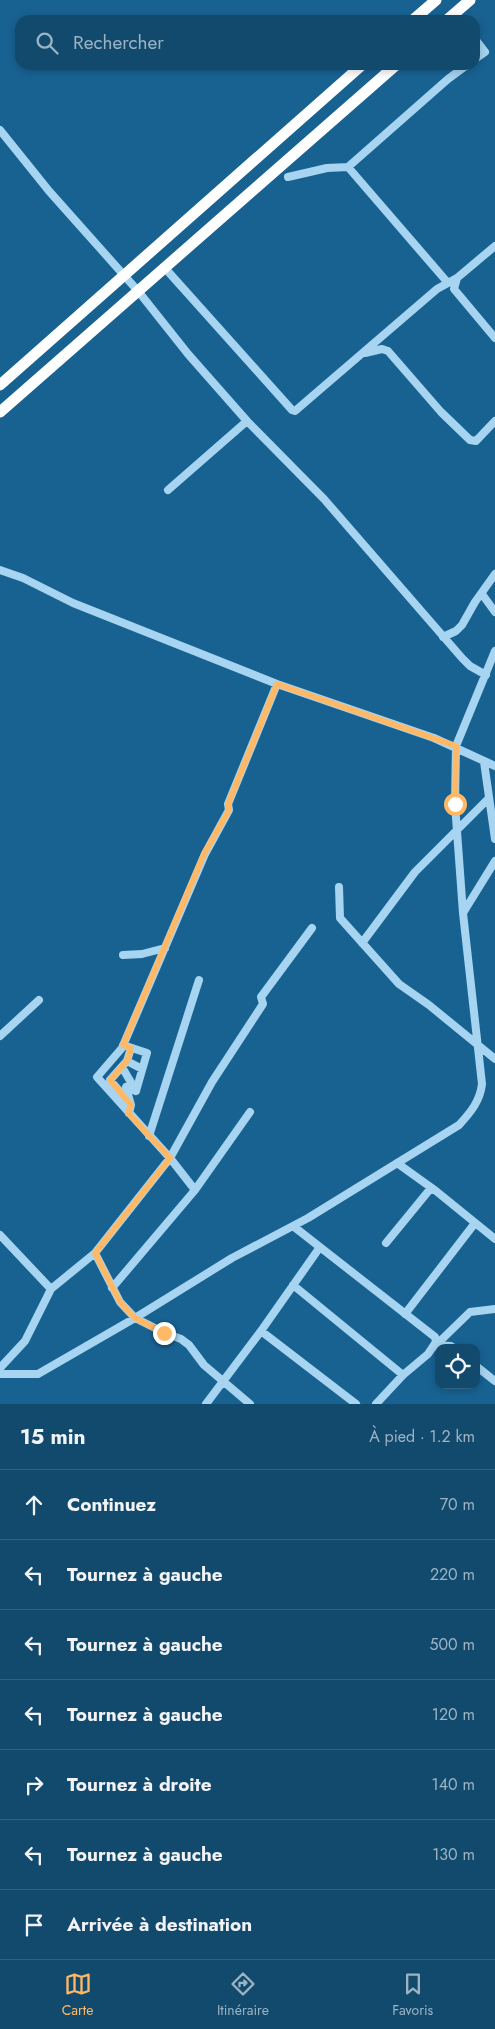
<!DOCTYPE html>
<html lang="fr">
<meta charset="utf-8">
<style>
body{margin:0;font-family:Jost,sans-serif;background:#1f5476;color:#f1f3f6}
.controls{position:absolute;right:15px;bottom:15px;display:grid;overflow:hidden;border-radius:10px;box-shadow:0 2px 8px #0003}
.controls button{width:45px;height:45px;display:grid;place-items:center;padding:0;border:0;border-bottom:1px solid #316281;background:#124a6e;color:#f1f3f6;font:25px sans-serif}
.stop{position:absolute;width:15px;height:15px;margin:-11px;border:4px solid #ffb966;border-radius:50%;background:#fff}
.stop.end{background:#ffb966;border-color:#fff;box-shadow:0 1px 5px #0008}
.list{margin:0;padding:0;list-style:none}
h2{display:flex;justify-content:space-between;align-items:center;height:65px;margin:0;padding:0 20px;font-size:21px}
h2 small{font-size:16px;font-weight:400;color:#9cb3c2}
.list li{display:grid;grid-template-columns:32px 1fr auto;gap:15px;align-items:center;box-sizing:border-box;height:70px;padding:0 20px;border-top:1px solid #316281}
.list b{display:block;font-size:19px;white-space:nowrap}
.list em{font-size:16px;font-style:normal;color:#9cb3c2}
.icon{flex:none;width:28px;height:28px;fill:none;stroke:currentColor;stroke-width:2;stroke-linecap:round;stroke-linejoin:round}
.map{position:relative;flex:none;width:495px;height:1404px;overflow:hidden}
.search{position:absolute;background:#124a6e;box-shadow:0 2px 8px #0003;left:15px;right:15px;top:15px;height:55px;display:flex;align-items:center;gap:12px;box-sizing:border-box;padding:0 18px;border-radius:15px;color:#9cb3c2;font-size:19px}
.sheet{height:555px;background:#124a6e}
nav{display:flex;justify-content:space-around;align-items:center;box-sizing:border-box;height:70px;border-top:1px solid #316281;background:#124a6e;font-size:14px;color:#9cb3c2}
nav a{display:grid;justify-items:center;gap:2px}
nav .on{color:#ffb966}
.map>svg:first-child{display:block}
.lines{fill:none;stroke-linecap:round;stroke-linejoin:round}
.minor{stroke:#a7d4f0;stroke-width:8}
.highway{stroke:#fff;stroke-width:11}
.route{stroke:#ffb966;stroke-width:6}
</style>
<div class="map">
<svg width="495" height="1404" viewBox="0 0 495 1404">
<rect width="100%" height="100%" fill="#186292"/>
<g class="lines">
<path class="minor" d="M475,39l10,13 -10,7
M0,130l49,61 89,100 50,63 59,67 77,78 138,159 8,8 16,9
M348,167l100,116
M288,177l39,-9 21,-1 100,-88 19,-14
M164,267l128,143 3,1 142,-122 20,-11 38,-32
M457,278l-3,11 41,49
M365,353l17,-4 6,2 53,61 29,28 6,1 19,-20
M168,490l79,-69
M0,570l23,8 50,25 204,81 157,54 61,28
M482,594l13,18
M443,637l13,-6 6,-6 13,-23 20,-28
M484,762l11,77
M339,887l1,31 59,66 30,21 66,54
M463,913l-8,-109 1,-58 39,-95
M362,943l53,-71 74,-74
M123,955l19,-1 23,-6
M0,1036l39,-36
M123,1045l24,8 -11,38 -10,-4 5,18 -2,8
M131,1048l-4,13 15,8
M127,1061l-17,19 20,23
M122,1067l14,24
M149,1136l50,-156
M397,1163l39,28 59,48
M195,1190l-25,-32 -73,-81 25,-29 83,-194 24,-44 -1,-6 49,-120
M293,1226l142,111 1,5 -8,12 -25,21 -27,29
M0,1235l51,54
M386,1243l45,-55
M95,1253l25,49 15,16 30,15 16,6 8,6 15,20 46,39
M293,1285l110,90
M112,1288l83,-98 55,-78
M405,1314l70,-91
M261,1331l59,-84
M437,1345l14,1 3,2
M434,1347l36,-35 25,-3
M476,1366l19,15
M0,1368l25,-27 26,-52 44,-36 75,-95 42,-76 51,-78 -2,-7 51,-69
M0,1374h38l97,-56 97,-60 76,-40 151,-93c12,-13 21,-24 23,-41l-19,-171 32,-52
M206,1404l55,-73 95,73"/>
<path class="highway" d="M413,20l23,-20
M447,20l23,-20
M0,385l362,-320
M0,412l396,-347"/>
</g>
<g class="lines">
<path class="route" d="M164,1333l-29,-15 -15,-16 -25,-49 75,-95 -42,-45 3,-8 -21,-25 17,-19 4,-13 -8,-3 81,-191 25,-44 -1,-6 49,-120 179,62 -1,58"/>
</g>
</svg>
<div class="controls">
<button><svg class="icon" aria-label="locate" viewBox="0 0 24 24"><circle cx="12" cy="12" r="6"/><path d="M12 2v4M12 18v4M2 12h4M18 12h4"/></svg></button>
</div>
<div class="stop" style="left:455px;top:804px"></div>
<div class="stop end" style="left:164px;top:1333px"></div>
<div class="search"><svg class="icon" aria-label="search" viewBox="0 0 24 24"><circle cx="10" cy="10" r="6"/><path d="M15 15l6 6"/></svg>Rechercher</div>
</div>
<section class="sheet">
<h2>15 min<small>À pied · 1.2 km</small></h2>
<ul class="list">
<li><svg class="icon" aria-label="ahead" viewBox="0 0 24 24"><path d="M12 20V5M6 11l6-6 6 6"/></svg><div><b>Continuez</b></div><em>70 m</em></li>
<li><svg class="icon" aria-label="left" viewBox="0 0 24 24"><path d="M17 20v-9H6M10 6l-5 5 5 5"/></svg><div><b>Tournez à gauche</b></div><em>220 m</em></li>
<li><svg class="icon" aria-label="left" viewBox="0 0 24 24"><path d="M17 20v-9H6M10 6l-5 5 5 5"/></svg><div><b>Tournez à gauche</b></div><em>500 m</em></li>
<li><svg class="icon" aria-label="left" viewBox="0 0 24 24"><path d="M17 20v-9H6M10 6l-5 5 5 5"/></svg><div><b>Tournez à gauche</b></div><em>120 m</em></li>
<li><svg class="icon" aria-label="right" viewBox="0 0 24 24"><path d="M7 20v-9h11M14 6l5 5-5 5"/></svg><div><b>Tournez à droite</b></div><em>140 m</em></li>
<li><svg class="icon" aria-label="left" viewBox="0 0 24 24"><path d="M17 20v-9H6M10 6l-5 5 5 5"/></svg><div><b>Tournez à gauche</b></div><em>130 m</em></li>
<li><svg class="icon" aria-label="arrive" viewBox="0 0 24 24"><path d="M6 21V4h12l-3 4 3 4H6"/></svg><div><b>Arrivée à destination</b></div></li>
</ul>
</section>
<nav>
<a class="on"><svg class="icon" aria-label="map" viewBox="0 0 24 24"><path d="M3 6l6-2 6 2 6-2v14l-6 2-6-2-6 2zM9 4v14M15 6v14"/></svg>Carte</a>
<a><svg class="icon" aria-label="directions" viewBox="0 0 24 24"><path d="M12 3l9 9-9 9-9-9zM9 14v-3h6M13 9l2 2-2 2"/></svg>Itinéraire</a>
<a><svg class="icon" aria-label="saved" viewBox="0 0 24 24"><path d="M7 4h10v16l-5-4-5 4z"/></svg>Favoris</a>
</nav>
